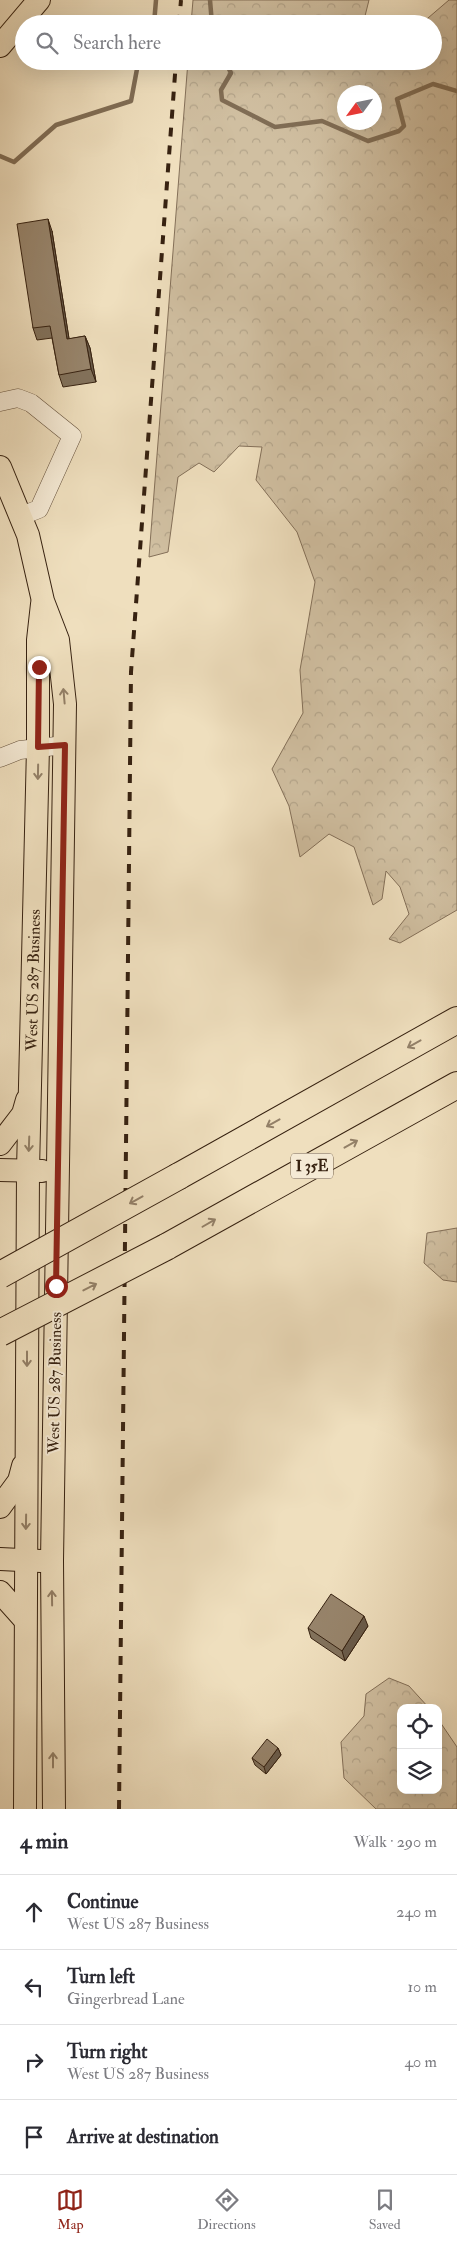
<!DOCTYPE html>
<meta charset="utf-8">
<style>
body{margin:0;font-family:"IM FELL Double Pica",serif;background:#f2f2f3;color:#2b2b33}
.controls{position:absolute;right:15px;bottom:15px;display:grid;overflow:hidden;border-radius:10px;box-shadow:0 5px 20px #0002}
.controls button{width:45px;height:45px;display:grid;place-items:center;padding:0;border:0;border-bottom:1px solid #e1e1e2;background:#fff;color:#2b2b33;font:25px sans-serif}
.compass{position:absolute;left:337px;top:85px;width:45px;height:45px;border-radius:50%;background:#fff;box-shadow:0 5px 20px #0002;rotate:237deg}
.stop{position:absolute;width:15px;height:15px;margin:-11px;border:4px solid #8f2418;border-radius:50%;background:#fff}
.stop.end{background:#8f2418;border-color:#fff;box-shadow:0 1px 5px #0008}
.list{margin:0;padding:0;list-style:none}
h2{display:flex;justify-content:space-between;align-items:center;height:65px;margin:0;padding:0 20px;font-size:21px}
h2 small{font-size:16px;font-weight:400;color:#7c7c81}
.list li{display:grid;grid-template-columns:32px 1fr auto;gap:15px;align-items:center;box-sizing:border-box;height:75px;padding:0 20px;border-top:1px solid #e1e1e2}
.list b{display:block;font-size:19px;white-space:nowrap}
.list p{margin:0;font-size:16px;white-space:nowrap;color:#7c7c81}
.list em{font-size:16px;font-style:normal;color:#7c7c81}
.icon{flex:none;width:28px;height:28px;fill:none;stroke:currentColor;stroke-width:2;stroke-linecap:round;stroke-linejoin:round}
.map{position:relative;flex:none;width:457px;height:1809px;overflow:hidden}
.search{position:absolute;background:#fff;box-shadow:0 5px 20px #0002;left:15px;right:15px;top:15px;height:55px;display:flex;align-items:center;gap:12px;box-sizing:border-box;padding:0 18px;border-radius:28px;color:#7c7c81;font-size:19px}
.sheet{height:365px;background:#fff}
nav{display:flex;justify-content:space-around;align-items:center;box-sizing:border-box;height:70px;border-top:1px solid #e1e1e2;background:#fff;font-size:14px;color:#7c7c81}
nav a{display:grid;justify-items:center;gap:2px}
nav .on{color:#8f2418}
.map>svg:first-child{display:block}
.forest{fill:url(#forest-crowns);stroke:#847059;fill-rule:evenodd}
.lines{fill:none;stroke-linecap:round;stroke-linejoin:round}
.stream{stroke:#806d55;stroke-width:4.5}
.minor-casing{stroke:#65513c;stroke-width:19}
.major-casing{stroke:#372211;stroke-width:24}
.highway-casing{stroke:#372211;stroke-width:28}
.minor{stroke:#f5ead5;stroke-width:18}
.major{stroke:#efdfbe;stroke-width:22}
.highway{stroke:#efdfbe;stroke-width:26}
.rail{stroke:#372211;stroke-width:4;stroke-dasharray:9 9;stroke-linecap:butt}
.highway-bridge-casing{stroke:#372211;stroke-width:28;stroke-linecap:butt}
.highway-bridge{stroke:#efdfbe;stroke-width:26}
.wall{fill:#82725c;stroke:#372211}
.shaded-wall{fill:#6a5c4b;stroke:#372211}
.building{fill:#97846b;stroke:#372211}
.oneway{stroke:#938068}
.route{stroke:#8f2418;stroke-width:6}
.labels{text-anchor:middle;stroke-width:4;stroke-linejoin:round;paint-order:stroke}
.shield{fill:#f5ead5;stroke:#705e4c;stroke-width:1}
.shield-label{font-size:15px;font-weight:bold;fill:#372211}
.street-label{font-size:16px;fill:#372211;stroke:#f5ead5}
</style>
<div class="map">
<svg width="457" height="1809" viewBox="0 0 457 1809">
<defs>
<pattern id="forest-crowns" width="20" height="18" patternUnits="userSpaceOnUse" patternTransform="scale(1.25)"><rect width="20" height="18" fill="#d0bfa1"/><path d="M2 6a3 3 0 1 1 6 0M12 15a3 3 0 1 1 6 0" fill="none" stroke="#b3a48a"/></pattern>
</defs>
<rect width="100%" height="100%" fill="#efdfbe"/>
<filter id="stains"><feTurbulence type="fractalNoise" baseFrequency=".004" numOctaves="4"/><feColorMatrix values="0 0 0 0 .2 0 0 0 0 .09 0 0 0 0 .02 0 0 0 .5 -.17"/></filter>
<radialGradient id="worn" r=".72"><stop offset=".6" stop-color="#630" stop-opacity="0"/><stop offset="1" stop-color="#630" stop-opacity=".3"/></radialGradient>
<path class="forest" d="M193,0h176l-6,24h-172z
M449,0h8v910l-57,33 -11,-4 20,-25 -9,-27 -14,-16 -4,28 -9,6 -19,-58 -25,-13 -29,23 -11,-51 -17,-37 31,-56 -3,-43 15,-88 -18,-50 -41,-52 6,-33 -23,-1 -25,26 -15,-9 -21,14 -10,75 -19,5 39,-496h245v-37h-12zM344,92h30v30h-30z
M457,1228v54l-14,-2 -19,-17 3,-30z
M389,1678l20,8 20,22h-28v82h37v-71l19,28v62h-81l-32,-31 -3,-36 23,-26 2,-22z"/>
<g class="lines">
<path class="stream" d="M210,0l2,24
M154,24l2,-24
M225,61l6,12 -10,17 1,10 53,27 47,-6 46,20 31,-10 5,-5 -7,-27 36,-15 24,7
M0,156l14,6 42,-37 75,-24 6,-32 4,-8"/>
<defs>
<path id="minor" d="M0,402l18,-4 13,5 41,33 -33,73 -18,7
M0,758l20,-8 45,-5"/>
<g id="major">
<path d="M0,46l39,-46"/>
<path d="M0,467l28,68 15,66 15,39 7,64 -13,857 2,248"/>
<path d="M0,1144l23,-30 4,-14"/>
<path d="M0,1170l42,1"/>
<path d="M0,1507l19,-26 4,-15"/>
<path d="M0,1559l41,2"/>
<path d="M0,1592l25,28"/>
<path id="s1" d="M25,1809l3,-639 10,-423v-107l4,-36"/>
</g>
<path id="highway" d="M179,1176l278,-156
M166,1247l291,-162"/>
</defs>
<use href="#minor" class="minor-casing"/>
<use href="#major" class="major-casing"/>
<use href="#highway" class="highway-casing"/>
<use href="#minor" class="minor"/>
<use href="#major" class="major"/>
<use href="#highway" class="highway"/>
<path class="rail" d="M179,24l2,-24
M119,1809l12,-1137 45,-611"/>
<defs>
<path id="highway-bridge" d="M0,1275l179,-99
M0,1333l166,-86"/>
</defs>
<use href="#highway-bridge" class="highway-bridge-casing"/>
<use href="#highway-bridge" class="highway-bridge"/>
</g>
<path class="wall" d="M52,231l17,108 16,-3 5,12 6,34 -33,5 -4,-12 -7,-37 -15,2 -4,-12z
M368,1626l-23,35 -34,-23 -3,-10z
M278,1748l3,7 -15,19 -11,-9 -3,-7z"/>
<path class="shaded-wall" d="M48,219l4,12 19,120 -4,-12z
M85,336l5,12 6,34 -5,-13z
M364,1616l4,10 -23,35 -3,-10z
M278,1748l3,7 -15,19 -2,-7z"/>
<path class="building" d="M48,219l19,120 18,-3 6,33 -32,6 -9,-49 -17,2 -16,-104z
M331,1594l33,22 -22,35 -34,-23z
M267,1739l11,9 -14,19 -12,-9z"/>
<defs><path id="oneway-shaft" d="M-6 0H5M1.5-3L5.5 0L1.5 3" fill="none" stroke-width="1.6" stroke-linecap="round" stroke-linejoin="round" transform="scale(1.25)"/></defs>
<g class="oneway">
<use href="#oneway-shaft" transform="translate(64 696) rotate(-95)"/>
<use href="#oneway-shaft" transform="translate(38 772) rotate(91)"/>
<use href="#oneway-shaft" transform="translate(414 1044) rotate(151)"/>
<use href="#oneway-shaft" transform="translate(273 1123) rotate(151)"/>
<use href="#oneway-shaft" transform="translate(29 1144) rotate(92)"/>
<use href="#oneway-shaft" transform="translate(351 1144) rotate(-29)"/>
<use href="#oneway-shaft" transform="translate(136 1200) rotate(151)"/>
<use href="#oneway-shaft" transform="translate(209 1223) rotate(-30)"/>
<use href="#oneway-shaft" transform="translate(90 1287) rotate(-27)"/>
<use href="#oneway-shaft" transform="translate(27 1359) rotate(90)"/>
<use href="#oneway-shaft" transform="translate(26 1522) rotate(91)"/>
<use href="#oneway-shaft" transform="translate(52 1598) rotate(-91)"/>
<use href="#oneway-shaft" transform="translate(53 1760) rotate(-90)"/>
</g>
<g class="lines">
<path class="route" d="M39,667l-1,80 27,-2 -9,541"/>
</g>
<g class="labels">
<rect class="shield" x="291" y="1153.5" width="42" height="25" rx="4"/>
<g class="shield-label">
<text x="312" y="1171">I 35E</text>
</g>
<g class="street-label">
<text dy="6" stroke="none"><textPath href="#s1" startOffset="829">West US 287 Business</textPath></text>
<text transform="translate(54 1383) rotate(-89)" y="6">West US 287 Business</text>
</g>
</g>
<rect width="100%" height="100%" filter="url(#stains)"/>
<rect width="100%" height="100%" fill="url(#worn)"/>
</svg>
<div class="controls">
<button><svg class="icon" aria-label="locate" viewBox="0 0 24 24"><circle cx="12" cy="12" r="6"/><path d="M12 2v4M12 18v4M2 12h4M18 12h4"/></svg></button>
<button><svg class="icon" aria-label="layers" viewBox="0 0 24 24"><path d="M12 4l9 5-9 5-9-5zM3 14l9 5 9-5"/></svg></button>
</div>
<svg class="compass" viewBox="-18 -18 36 36"><path d="M0-13l5 13h-10z" fill="#e53935"/><path d="M0 13l5-13h-10z" fill="#7c7c81"/></svg>
<div class="stop" style="left:56px;top:1286px"></div>
<div class="stop end" style="left:39px;top:667px"></div>
<div class="search"><svg class="icon" aria-label="search" viewBox="0 0 24 24"><circle cx="10" cy="10" r="6"/><path d="M15 15l6 6"/></svg>Search here</div>
</div>
<section class="sheet">
<h2>4 min<small>Walk · 290 m</small></h2>
<ul class="list">
<li><svg class="icon" aria-label="ahead" viewBox="0 0 24 24"><path d="M12 20V5M6 11l6-6 6 6"/></svg><div><b>Continue</b><p>West US 287 Business</p></div><em>240 m</em></li>
<li><svg class="icon" aria-label="left" viewBox="0 0 24 24"><path d="M17 20v-9H6M10 6l-5 5 5 5"/></svg><div><b>Turn left</b><p>Gingerbread Lane</p></div><em>10 m</em></li>
<li><svg class="icon" aria-label="right" viewBox="0 0 24 24"><path d="M7 20v-9h11M14 6l5 5-5 5"/></svg><div><b>Turn right</b><p>West US 287 Business</p></div><em>40 m</em></li>
<li><svg class="icon" aria-label="arrive" viewBox="0 0 24 24"><path d="M6 21V4h12l-3 4 3 4H6"/></svg><div><b>Arrive at destination</b></div></li>
</ul>
</section>
<nav>
<a class="on"><svg class="icon" aria-label="map" viewBox="0 0 24 24"><path d="M3 6l6-2 6 2 6-2v14l-6 2-6-2-6 2zM9 4v14M15 6v14"/></svg>Map</a>
<a><svg class="icon" aria-label="directions" viewBox="0 0 24 24"><path d="M12 3l9 9-9 9-9-9zM9 14v-3h6M13 9l2 2-2 2"/></svg>Directions</a>
<a><svg class="icon" aria-label="saved" viewBox="0 0 24 24"><path d="M7 4h10v16l-5-4-5 4z"/></svg>Saved</a>
</nav>
